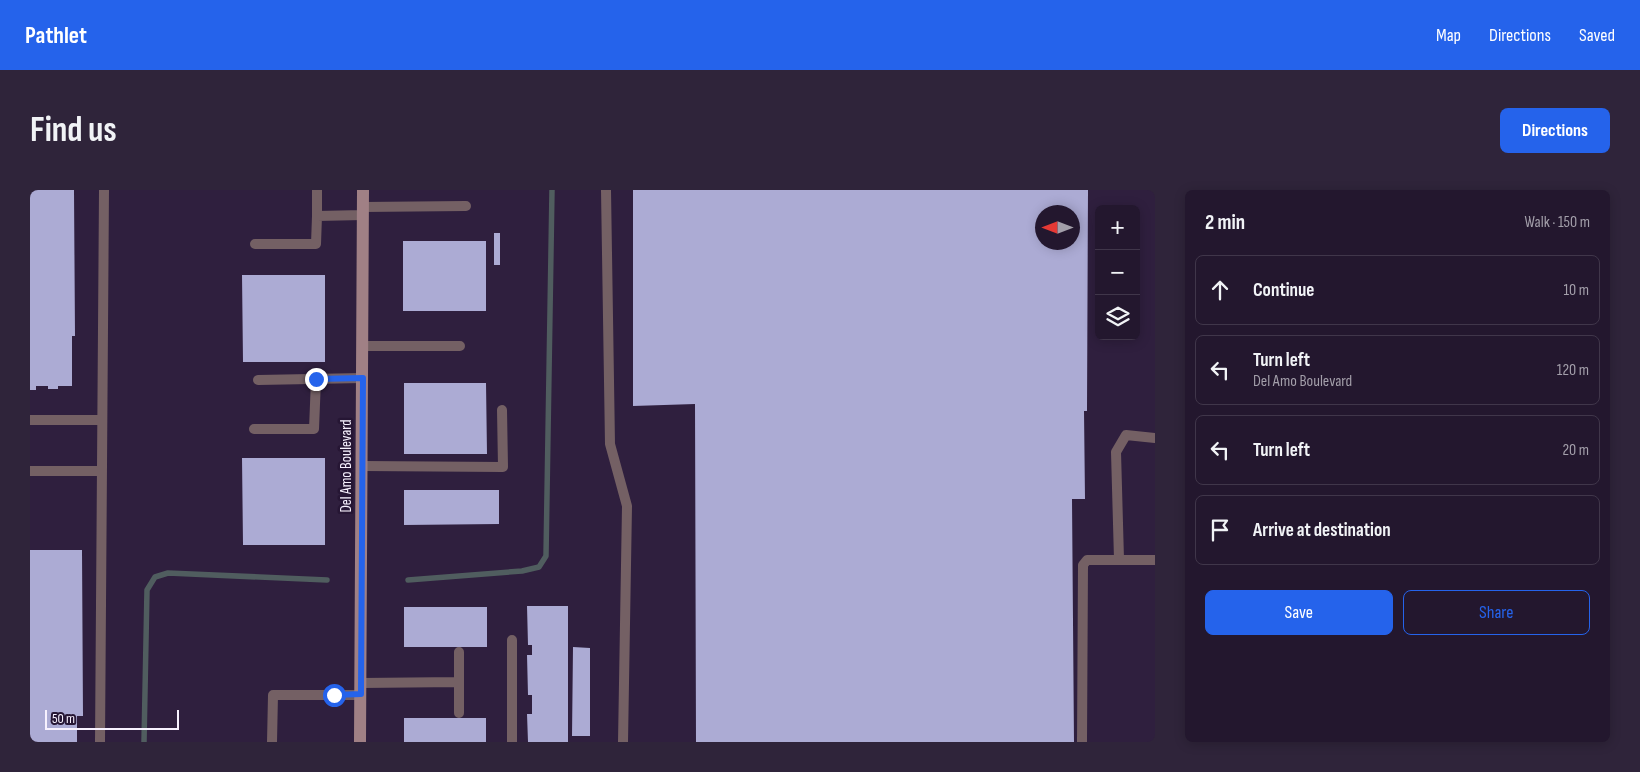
<!DOCTYPE html>
<meta charset="utf-8">
<style>
body{margin:0;font-family:"Sofia Sans Condensed",sans-serif;background:#2f243a;color:#f1f3f6}
.controls{position:absolute;right:15px;top:15px;display:grid;overflow:hidden;border-radius:8px;box-shadow:0 2px 12px #0003}
.controls button{width:45px;height:45px;display:grid;place-items:center;padding:0;border:0;border-bottom:1px solid #40364a;background:#23172e;color:#f1f3f6;font:25px sans-serif}
.compass{position:absolute;left:1005px;top:15px;width:45px;height:45px;border-radius:50%;background:#23172e;box-shadow:0 2px 12px #0003;rotate:270deg}
.scale{position:absolute;left:15px;bottom:12px;width:134px;box-sizing:border-box;padding-left:5px;border:2px solid #f7f1fe;border-top:0;font-size:14px;line-height:18px;white-space:nowrap;color:#f7f1fe;-webkit-text-stroke:4px #261634;paint-order:stroke}
.stop{position:absolute;width:15px;height:15px;margin:-11px;border:4px solid #2563eb;border-radius:50%;background:#fff}
.stop.end{background:#2563eb;border-color:#fff;box-shadow:0 1px 5px #0008}
.list{margin:0;padding:0;list-style:none}
h2{display:flex;justify-content:space-between;align-items:center;height:65px;margin:0;padding:0 20px;font-size:21px}
h2 small{font-size:16px;font-weight:400;color:#a39faa}
.list li{display:grid;grid-template-columns:32px 1fr auto;gap:15px;align-items:center;box-sizing:border-box;height:70px;margin:0 10px 10px;padding:0 10px;border:1px solid #40364a;border-radius:8px}
.list b{display:block;font-size:19px;white-space:nowrap}
.list p{margin:0;font-size:16px;white-space:nowrap;color:#a39faa}
.list em{font-size:16px;font-style:normal;color:#a39faa}
.actions{display:flex;gap:10px;padding:15px 20px}
.actions a{flex:1;padding:11px 0;border:1px solid #2563eb;border-radius:8px;text-align:center;font-size:18px;color:#2563eb}
.actions .main{background:#2563eb;color:#fff}
.icon{flex:none;width:28px;height:28px;fill:none;stroke:currentColor;stroke-width:2;stroke-linecap:round;stroke-linejoin:round}
.map{position:relative;flex:none;width:1125px;height:552px;overflow:hidden;border-radius:8px}
header{display:flex;align-items:center;gap:30px;box-sizing:border-box;height:70px;padding:0 25px;background:#2563eb;color:#fff}
header strong{font-size:24px}
nav{display:flex;gap:28px;margin-inline-start:auto;font-size:18px}
.intro{display:flex;align-items:center;justify-content:space-between;box-sizing:border-box;height:120px;padding:0 30px}
h1{margin:0;font-size:35px}
.button{padding:12px 22px;border-radius:8px;background:#2563eb;color:#fff;font-size:18px;font-weight:700}
main{display:flex;gap:30px;padding:0 30px}
aside{flex:1;background:#23172e;border-radius:8px;box-shadow:0 2px 12px #0003}
.map>svg:first-child{display:block}
.lines{fill:none;stroke-linecap:round;stroke-linejoin:round}
.stream{stroke:#505d5f;stroke-width:5.5}
.building{fill:#acabd4;fill-rule:evenodd}
.service{stroke:#746064;stroke-width:10}
.secondary{stroke:#a08085;stroke-width:12}
.route{stroke:#2563eb;stroke-width:6}
.labels{text-anchor:middle;stroke-width:5;stroke-linejoin:round;paint-order:stroke}
.street-label{font-size:15px;fill:#f7f1fe;stroke:#261634}
</style>
<header>
<strong>Pathlet</strong>
<nav><a>Map</a><a>Directions</a><a>Saved</a></nav>
</header>
<div class="intro"><h1>Find us</h1><a class="button">Directions</a></div>
<main>
<div class="map">
<svg width="1125" height="552" viewBox="0 0 1125 552">
<rect width="100%" height="100%" fill="#2f1f3e"/>
<g class="lines">
<path class="stream" d="M378,390l114,-9 17,-4 7,-11 6,-366
M114,552l3,-152 8,-13 13,-4 159,7"/>
</g>
<path class="building" d="M0,0h44l1,146h-3v50h-14v3h-10v-3h-12v4h-6z
M603,0h455l-1,221h-3l1,88h-13l2,243h-378l-1,-338 -62,2zM1012,22h30v30h-30z
M464,43h6v32h-6z
M373,51h83v70h-83z
M212,85h83v87h-82z
M374,193h82l1,71h-83z
M212,268h83v87h-82z
M374,300h95v34l-95,1z
M0,360h52l1,166h-6v26h-47z
M497,416h41v136h-40l-1,-28h5v-19h-4l-1,-40h5v-10h-4z
M374,417h83v40h-83z
M543,457l17,1v88h-18z
M374,528h82v24h-82z"/>
<g class="lines">
<path class="service" d="M287,0v26l46,-1
M576,0l4,254 17,62 -4,236
M333,17l103,-1
M225,54h61l1,-28
M333,156h97
M228,190l105,-2
M0,230h72
M224,239h60l2,-50
M333,276l140,1 -1,-57
M0,281h72
M1089,369l-3,-107 10,-17 29,3
M482,450v102
M429,462v61
M331,493l98,-1
M70,552l4,-552
M242,552l1,-47h88
M1052,552l1,-177 4,-5h68"/>
<path class="secondary" d="M330,552l3,-552"/>
</g>
<g class="lines">
<path class="route" d="M286,189l47,-1 -2,316 -27,1"/>
</g>
<g class="labels">
<g class="street-label">
<text transform="translate(316 276) rotate(-90)" y="5">Del Amo Boulevard</text>
</g>
</g>
</svg>
<div class="controls">
<button>+</button>
<button>−</button>
<button><svg class="icon" aria-label="layers" viewBox="0 0 24 24"><path d="M12 4l9 5-9 5-9-5zM3 14l9 5 9-5"/></svg></button>
</div>
<svg class="compass" viewBox="-18 -18 36 36"><path d="M0-13l5 13h-10z" fill="#e53935"/><path d="M0 13l5-13h-10z" fill="#a39faa"/></svg>
<div class="scale">50 m</div>
<div class="stop" style="left:304px;top:505px"></div>
<div class="stop end" style="left:286px;top:189px"></div>
</div>
<aside>
<h2>2 min<small>Walk · 150 m</small></h2>
<ul class="list">
<li><svg class="icon" aria-label="ahead" viewBox="0 0 24 24"><path d="M12 20V5M6 11l6-6 6 6"/></svg><div><b>Continue</b></div><em>10 m</em></li>
<li><svg class="icon" aria-label="left" viewBox="0 0 24 24"><path d="M17 20v-9H6M10 6l-5 5 5 5"/></svg><div><b>Turn left</b><p>Del Amo Boulevard</p></div><em>120 m</em></li>
<li><svg class="icon" aria-label="left" viewBox="0 0 24 24"><path d="M17 20v-9H6M10 6l-5 5 5 5"/></svg><div><b>Turn left</b></div><em>20 m</em></li>
<li><svg class="icon" aria-label="arrive" viewBox="0 0 24 24"><path d="M6 21V4h12l-3 4 3 4H6"/></svg><div><b>Arrive at destination</b></div></li>
</ul>
<div class="actions"><a class="main">Save</a><a>Share</a></div>
</aside>
</main>
